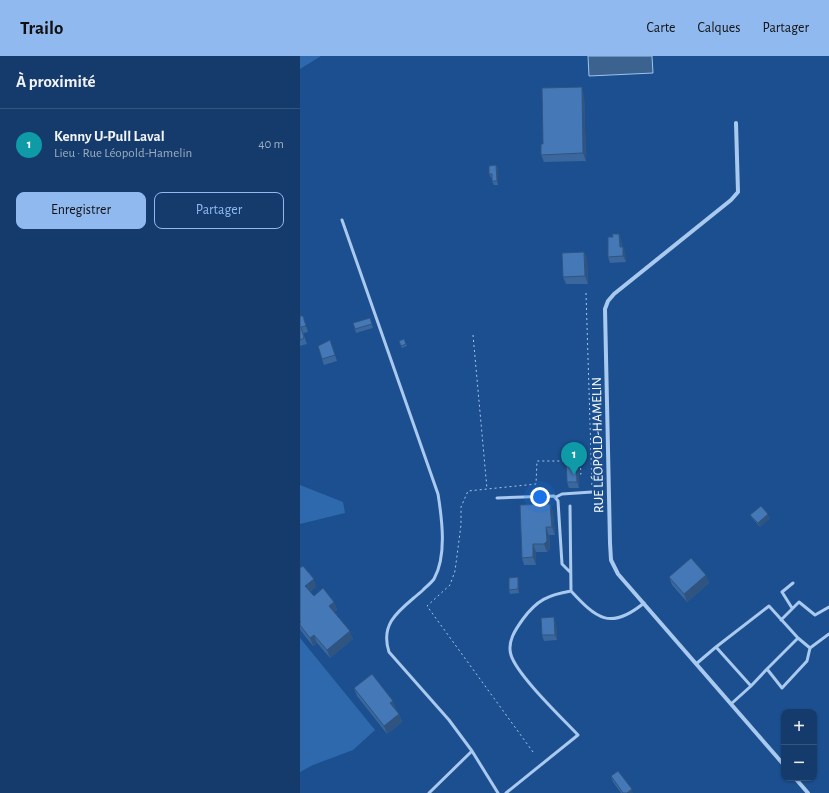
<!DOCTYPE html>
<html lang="fr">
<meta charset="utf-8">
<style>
body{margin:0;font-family:"Alegreya Sans",sans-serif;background:#214673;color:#f1f3f6}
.controls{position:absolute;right:12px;bottom:12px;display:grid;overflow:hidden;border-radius:8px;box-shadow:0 1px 3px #0004}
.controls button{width:36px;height:36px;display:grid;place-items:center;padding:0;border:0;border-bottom:1px solid #33557e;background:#143b6b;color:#f1f3f6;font:20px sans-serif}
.you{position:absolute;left:240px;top:441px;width:14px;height:14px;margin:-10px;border:3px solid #fff;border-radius:50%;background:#1a73e8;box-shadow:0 0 0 6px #1a73e833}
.badge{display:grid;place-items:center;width:26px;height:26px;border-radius:50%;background:#90b9f0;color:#fff;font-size:13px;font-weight:700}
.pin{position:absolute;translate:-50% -33px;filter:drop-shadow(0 1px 2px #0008)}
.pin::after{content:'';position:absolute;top:21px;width:14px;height:12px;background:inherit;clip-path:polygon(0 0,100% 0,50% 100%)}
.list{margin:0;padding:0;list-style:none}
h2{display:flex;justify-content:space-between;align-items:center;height:52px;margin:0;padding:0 16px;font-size:17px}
h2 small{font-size:13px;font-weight:400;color:#9dadc1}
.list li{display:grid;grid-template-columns:26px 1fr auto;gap:12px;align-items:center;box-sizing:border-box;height:72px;padding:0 16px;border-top:1px solid #33557e}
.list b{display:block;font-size:15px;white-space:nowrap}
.list p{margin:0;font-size:13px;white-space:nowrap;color:#9dadc1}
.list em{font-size:13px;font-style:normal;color:#9dadc1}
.actions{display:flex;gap:8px;padding:12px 16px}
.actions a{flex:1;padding:9px 0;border:1px solid #90b9f0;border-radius:8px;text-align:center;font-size:14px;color:#90b9f0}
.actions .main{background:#90b9f0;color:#111}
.map{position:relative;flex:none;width:529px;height:737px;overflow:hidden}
header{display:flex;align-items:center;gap:24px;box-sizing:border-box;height:56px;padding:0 20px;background:#90b9f0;color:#111}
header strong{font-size:19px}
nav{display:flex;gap:22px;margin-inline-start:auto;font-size:14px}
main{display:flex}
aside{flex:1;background:#143b6b}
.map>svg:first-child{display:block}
.green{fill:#2e69ad}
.water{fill:#3c6290;stroke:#9cc4f0}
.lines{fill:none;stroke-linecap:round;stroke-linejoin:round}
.path{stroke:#a9c9ee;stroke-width:1;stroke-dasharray:2 3;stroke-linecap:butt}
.service{stroke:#a9c9ee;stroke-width:3}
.minor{stroke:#a9c9ee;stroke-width:4}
.wall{fill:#3a679d}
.shaded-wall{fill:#305480}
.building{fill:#4478b7;stroke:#305480}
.labels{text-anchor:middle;stroke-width:4;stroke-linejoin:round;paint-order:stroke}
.street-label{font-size:14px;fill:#fff;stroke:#1b4f8f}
</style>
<header>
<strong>Trailo</strong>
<nav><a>Carte</a><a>Calques</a><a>Partager</a></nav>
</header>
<main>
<aside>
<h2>À proximité<small></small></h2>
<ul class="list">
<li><span class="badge" style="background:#0f9aa8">1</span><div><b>Kenny U-Pull Laval</b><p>Lieu · Rue Léopold-Hamelin</p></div><em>40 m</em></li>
</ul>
<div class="actions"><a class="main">Enregistrer</a><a>Partager</a></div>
</aside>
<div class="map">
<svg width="529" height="737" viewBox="0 0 529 737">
<rect width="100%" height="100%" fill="#1b4f8f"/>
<path class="green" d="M0,0h21l-21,13z
M0,429l43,17 2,11 -45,11z
M0,582l75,92 -22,20 -40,15 -13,7z"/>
<path class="water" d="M288,0h64l1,17 -64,3z"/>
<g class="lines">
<path class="path" d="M286,237l6,194
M173,279l14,154
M277,405h3l1,13h-2
M233,696l-106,-146 23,-21 5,-14 6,-46v-18l7,-16 68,-7 1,-23h29"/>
<path class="service" d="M42,164l96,274c4,25 9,62 -4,85 -3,4 -8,8 -11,11 -21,19 -44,31 -34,62l60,68 23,31 26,42
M256,441l6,-3 30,-2
M197,442l57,-2 4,5 4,63 8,8
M271,535c25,27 39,40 73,12
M492,552l-10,-16 11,-9
M481,564l18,-18 16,13 14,-8
M498,582l12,10
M416,591l53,-41 29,32 -31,31 15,19 25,-27 3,-13 19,-14
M396,608l20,-17 35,39 -20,18
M451,630l16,-17
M129,737l43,-42
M206,737l72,-58c-16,-17 -61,-60 -67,-80 -4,-13 4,-25 12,-36 14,-19 25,-24 48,-28l-1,-85"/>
<path class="minor" d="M436,67l2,69 -7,8 -117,94 -6,7 -3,8 5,234 1,17 7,14 166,191
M495,722l13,15"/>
</g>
<path class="wall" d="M284,39l2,66 -42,1 -3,-7 2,-11z
M196,109l2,4v16h-4l-2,-4v-3h-1l-2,-4z
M319,178l2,6 1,7h1l2,6 1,9 -16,1 -2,-6 5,-20z
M284,196l3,8 1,24h-22l-3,-7z
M0,260h3l5,16 -5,1 4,11 -7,2z
M70,262l3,10 -17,5 -3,-10z
M104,283l3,7 -5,2 -3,-7z
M30,284l7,21 -13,4 -2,-6z
M276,400l2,6 1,26h-10l-2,-6z
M250,448l3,8 2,23h-6l1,14 -3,3h-11v13h-12l-2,-7z
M450,459l20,3 -10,9 -8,-9z
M0,512l16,19 -6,5 4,4 20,6 3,8 -3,2 19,27 -23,19 -13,-15 -4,3 -12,-15 -1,-3z
M406,519l3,8 -22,19 -15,-17 -3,-8z
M219,525v12l-9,1 -1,-4z
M256,567l1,17 -13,1 -2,-6z
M54,632l42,20 -1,1 4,5 3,8 -15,12 -30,-38z
M311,720l22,17h-12l-8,-11z"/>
<path class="shaded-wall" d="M282,31l2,8 2,66 -3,-8z
M196,109l2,4v16l-1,-4z
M319,178l2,6 1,13 -2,-6z
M323,191l2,6 1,9 -3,-6z
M284,196l3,8 1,24 -3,-8z
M276,400l2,6 1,26 -2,-6z
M250,448l3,8 2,23 -3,-8z
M468,458l2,4 -10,9 -2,-4z
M246,471l3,8 1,14 -3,3 -3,-8z
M233,488l3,8v13l-3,-8z
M406,519l3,8 -22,19 -3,-8z
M218,521l1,4v12l-1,-4z
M14,523l2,8 -8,7 -3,-8z
M34,546l3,8 -5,3 -3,-7z
M254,561l2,6 1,17 -2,-5z
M50,575l3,8 -23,19 -3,-8z
M14,579l3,8 -4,3 -3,-8z
M93,645l3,7 -3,3 -3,-8z
M99,658l3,8 -15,12 -3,-8z
M332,733l1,4h-6z"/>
<path class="building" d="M282,31l1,66 -42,2v-11h2l-1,-56z
M196,109l1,16h-5v-7h-3v-8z
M312,178h7l1,13h3v9l-15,1v-20h5z
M284,196l1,24 -22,1 -1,-24z
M0,260h3l3,10 -5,1 3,11 -4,2z
M70,262l2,6 -17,5 -2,-6z
M104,283l2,5 -5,2 -2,-5z
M30,284l5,15 -13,4 -4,-13z
M276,400l1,26h-10l-1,-25z
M250,448l2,23h-6l1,14 -3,3h-11v13l-11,1 -2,-53z
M461,450l7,8 -10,9 -8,-8z
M391,502l15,17 -22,19 -15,-17z
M3,510l11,13 -9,7 9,10 9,-8 11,14 -5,4 21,25 -23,19 -13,-15 -4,3 -10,-13v-3h1l-1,-1v-53z
M218,521v12l-9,1v-12z
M254,561l1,18h-13l-1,-17z
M72,618l21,27 -3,2 9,11 -15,12 -30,-38z
M318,715l14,18 -5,4h-4l-12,-17z"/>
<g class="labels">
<g class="street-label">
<text transform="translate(297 389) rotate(-91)" y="5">RUE LÉOPOLD-HAMELIN</text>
</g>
</g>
</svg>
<div class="controls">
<button>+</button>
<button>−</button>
</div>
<div class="you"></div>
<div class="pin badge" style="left:274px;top:419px;background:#0f9aa8">1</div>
</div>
</main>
